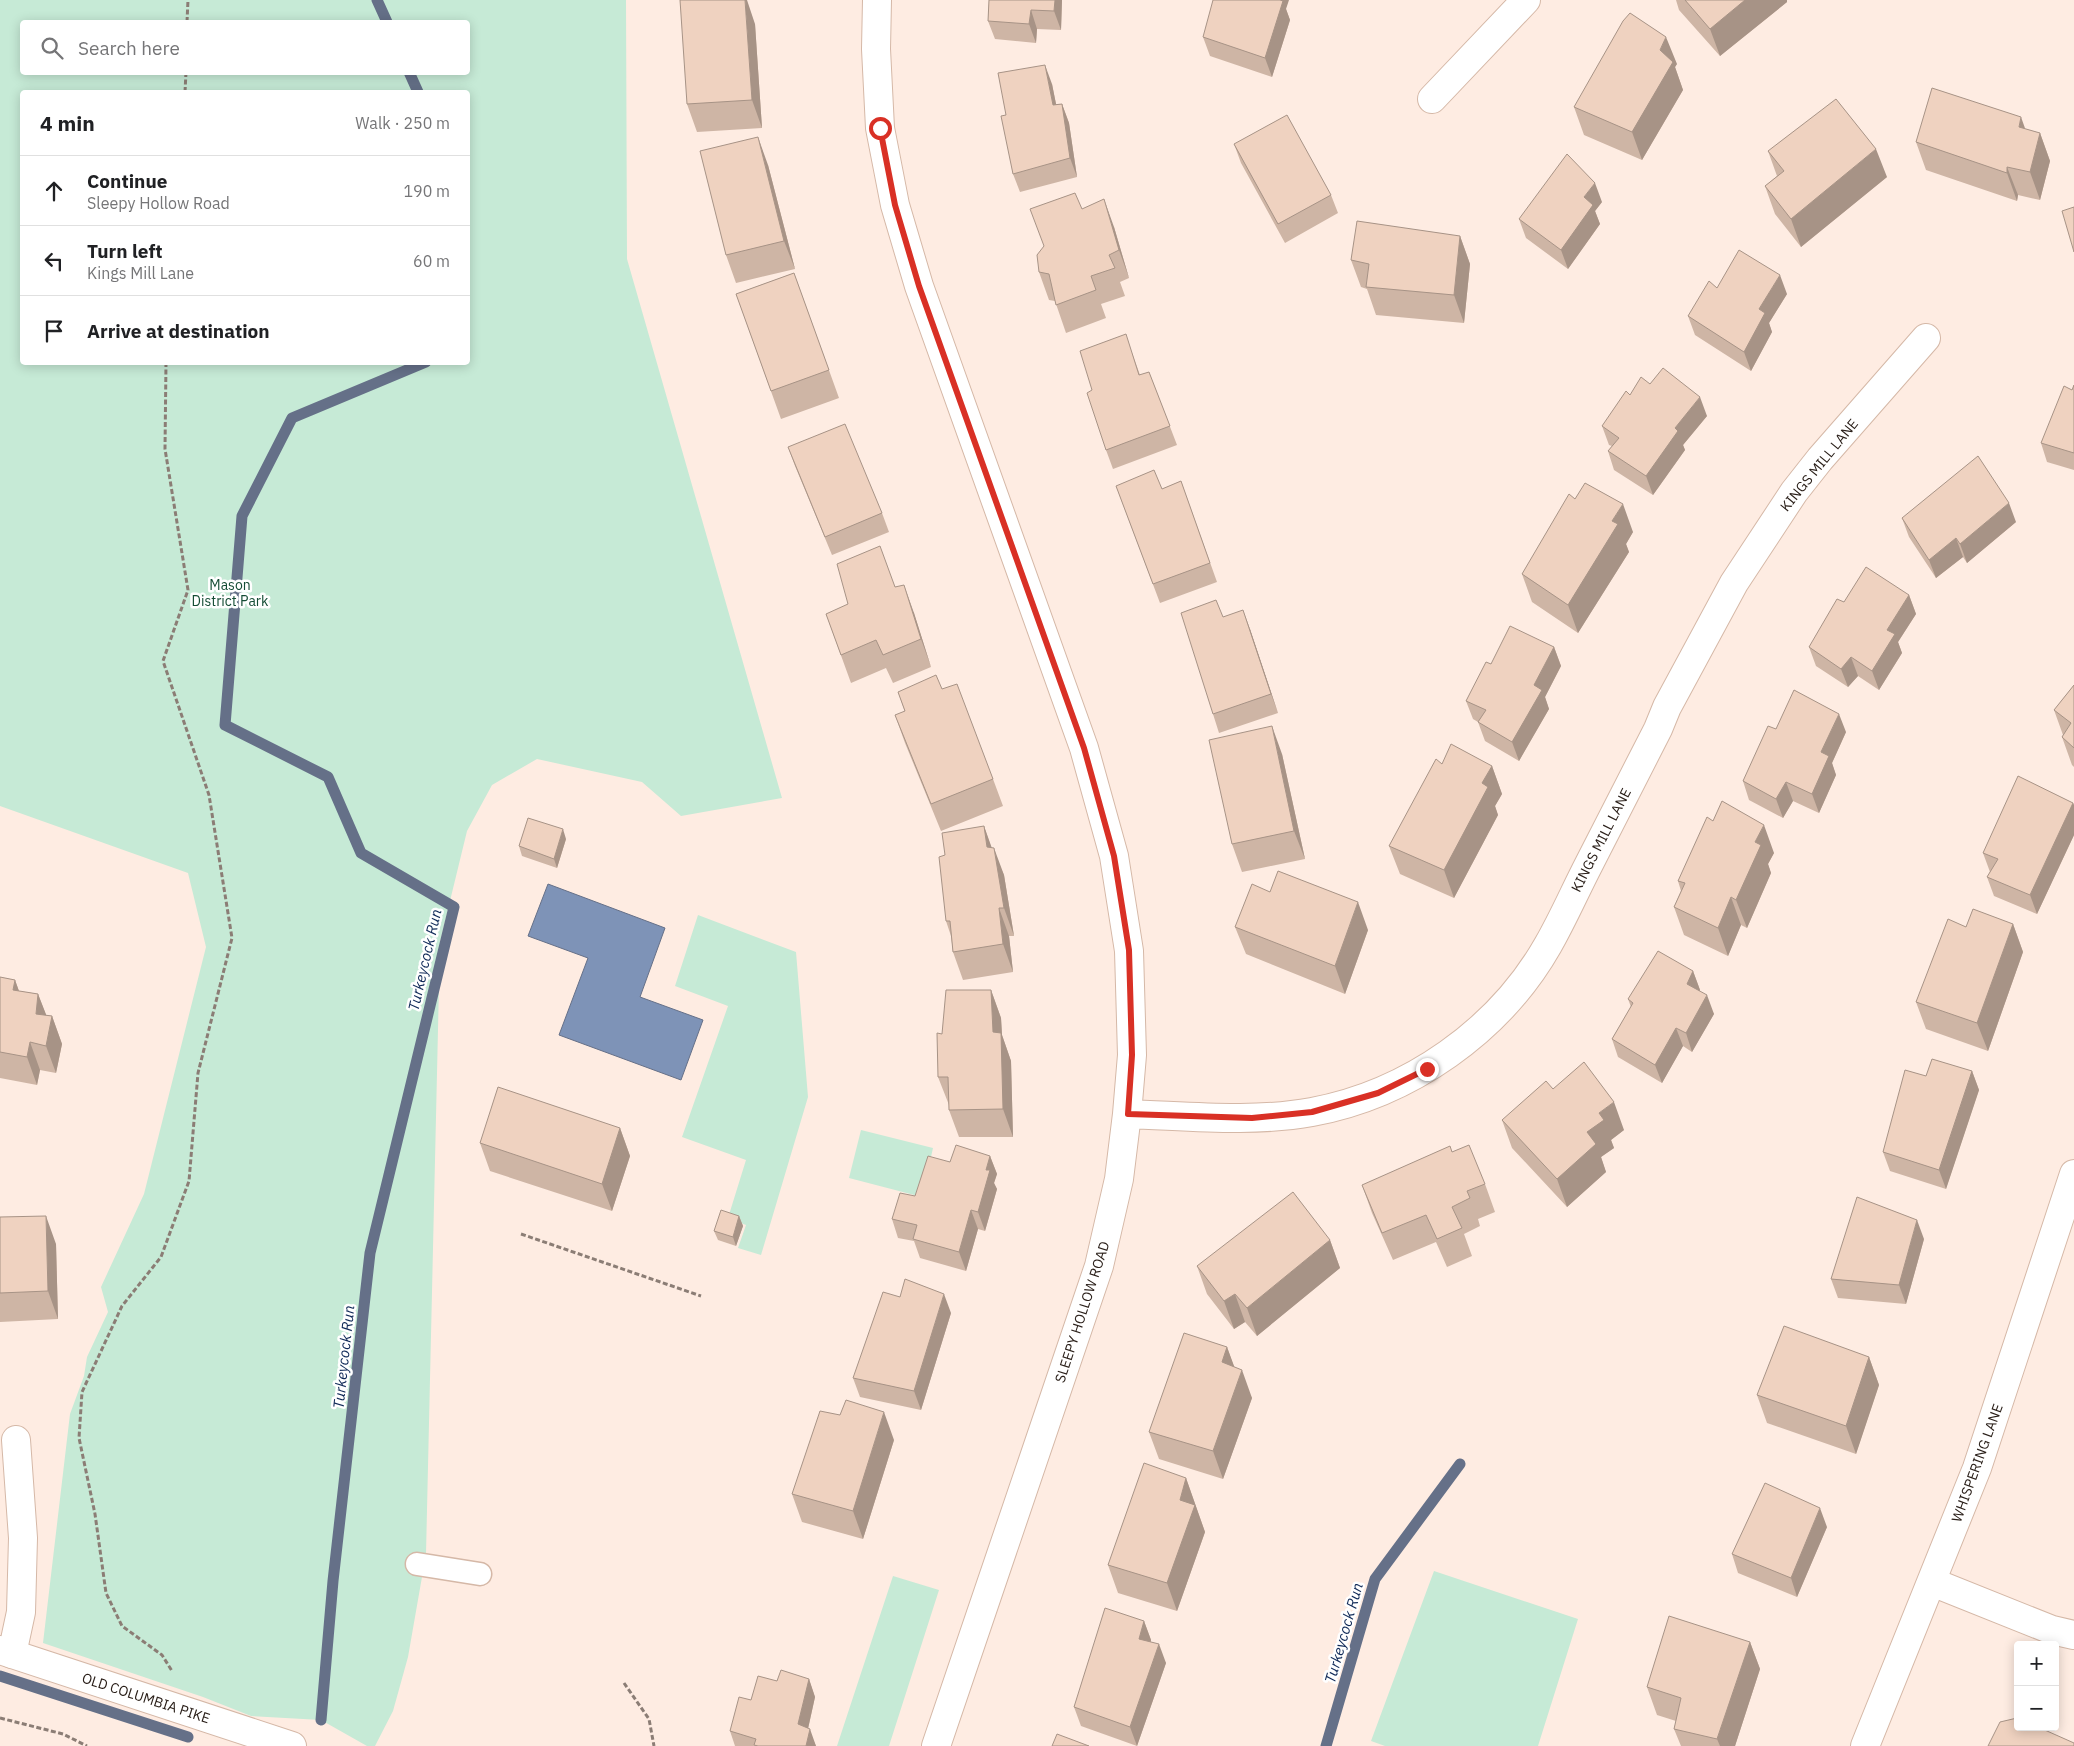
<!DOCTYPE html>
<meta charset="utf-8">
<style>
body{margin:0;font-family:"IBM Plex Sans",sans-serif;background:#f6f6f6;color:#202124}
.controls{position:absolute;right:15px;bottom:15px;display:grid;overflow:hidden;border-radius:5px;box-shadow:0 2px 12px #0003}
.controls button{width:45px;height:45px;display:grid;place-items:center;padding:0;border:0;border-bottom:1px solid #e0e0e0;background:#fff;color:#202124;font:25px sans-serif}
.stop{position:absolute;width:15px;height:15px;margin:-11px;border:4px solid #d93025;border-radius:50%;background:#fff}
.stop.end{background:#d93025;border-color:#fff;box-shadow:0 1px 5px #0008}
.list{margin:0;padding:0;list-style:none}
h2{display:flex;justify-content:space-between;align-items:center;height:65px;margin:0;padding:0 20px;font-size:21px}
h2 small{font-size:16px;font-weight:400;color:#757577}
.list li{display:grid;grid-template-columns:32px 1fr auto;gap:15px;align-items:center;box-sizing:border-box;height:70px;padding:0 20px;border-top:1px solid #e0e0e0}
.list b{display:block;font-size:19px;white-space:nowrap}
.list p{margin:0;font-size:16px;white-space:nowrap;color:#757577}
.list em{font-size:16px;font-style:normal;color:#757577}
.icon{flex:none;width:28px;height:28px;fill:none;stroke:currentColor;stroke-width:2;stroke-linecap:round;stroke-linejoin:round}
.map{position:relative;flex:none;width:2074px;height:1746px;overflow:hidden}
.search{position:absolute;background:#fff;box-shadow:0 2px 12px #0003;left:20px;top:20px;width:450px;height:55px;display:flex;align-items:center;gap:12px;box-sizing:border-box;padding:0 18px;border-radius:5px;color:#757577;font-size:19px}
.panel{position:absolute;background:#fff;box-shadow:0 2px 12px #0003;left:20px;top:90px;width:450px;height:275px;border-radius:5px}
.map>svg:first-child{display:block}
.green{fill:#c6ead6;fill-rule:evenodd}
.water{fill:#7e93b7;stroke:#657088}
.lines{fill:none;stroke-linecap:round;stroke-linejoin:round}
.stream{stroke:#657088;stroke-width:11}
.service-casing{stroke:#d5b8a7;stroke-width:25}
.minor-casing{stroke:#d5b8a7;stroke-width:30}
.tertiary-casing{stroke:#d5b8a7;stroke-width:30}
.path{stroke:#8b7d75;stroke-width:3;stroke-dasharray:5 2.5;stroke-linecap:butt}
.service{stroke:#fff;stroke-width:22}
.minor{stroke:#fff;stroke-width:28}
.tertiary{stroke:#fff;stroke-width:28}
.wall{fill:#ceb5a5}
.shaded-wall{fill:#a79386}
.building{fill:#efd2c0;stroke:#a79386}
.route{stroke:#d93025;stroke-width:6}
.labels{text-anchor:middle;stroke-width:5;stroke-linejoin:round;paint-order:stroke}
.street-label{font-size:14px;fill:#2b201a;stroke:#fff}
.park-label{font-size:14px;fill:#144c34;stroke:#fff}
.water-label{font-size:15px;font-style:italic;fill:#0f2957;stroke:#fff}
</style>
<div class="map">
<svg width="2074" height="1746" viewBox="0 0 2074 1746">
<rect width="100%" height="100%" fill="#feece2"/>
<path class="green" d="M0,0h626l1,259 155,539 -101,18 -39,-34 -105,-23 -45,26 -25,46 -27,111 -14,612 -18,103 -15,54 -18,35h-8l-46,-26 -70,-4 -48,-19 -160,-54 27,-229 14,-38 3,-19 21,-45 -7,-25 43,-93 62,-247 -18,-74 -188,-67zM22,22h446v50h-446zM22,92h446v270h-446z
M698,915l98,37 12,145 -47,158 -23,-7 8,-23 -18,-7 18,-58 -64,-23 46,-131 -53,-20z
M861,1130l72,18 -11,49 -73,-19z
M1434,1571l144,48 -40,127h-153l-14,-5z
M893,1576l46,14 -50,156h-52z"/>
<path class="water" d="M548,884l117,44 -25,69 63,23 -22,60 -122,-45 29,-77 -60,-22z"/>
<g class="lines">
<path class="stream" d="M377,0l10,22
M409,72l9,20
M0,1676l188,61
M321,1720l12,-139 37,-328 84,-346 -93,-54 -33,-76 -103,-52 17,-209 50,-98 134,-56
M1326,1746l49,-167 85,-115"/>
<defs>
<path id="service" d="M417,1564l63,10"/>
<path id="minor" d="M877,0l-1,49 4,79 15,77 24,81 165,462 30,108 15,95 3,104 -5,59 -8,65 -20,87 -163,480
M1432,99l94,-99
M1127,1114c62,2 124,9 185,-2 97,-18 187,-81 236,-167 15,-26 27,-54 41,-81 23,-45 46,-90 69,-135l9,-22 67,-124 60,-91 26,-33 106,-121
M1932,1582l120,48 22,5
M12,1654l9,-42 2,-74 -7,-98"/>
<path id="tertiary" d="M0,1650l292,96
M1865,1746l112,-278 97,-294"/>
</defs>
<use href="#service" class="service-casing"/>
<use href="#minor" class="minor-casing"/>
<use href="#tertiary" class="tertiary-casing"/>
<path class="path" d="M187,22l1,-22
M185,92l1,-20
M166,362l-1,87 23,141 -25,71 46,134 23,143 -34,135 -9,108 -28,76 -39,49 -40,86 -3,46 16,76 11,79 16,33 40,29 10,16
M521,1234l180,62
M624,1683l25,36 5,27
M0,1718l63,16 24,12"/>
<use href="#service" class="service"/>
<use href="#minor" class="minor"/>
<use href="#tertiary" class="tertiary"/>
</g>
<path class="wall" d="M989,0h73l-1,30 -24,-1 -1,14 -41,-4 -7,-18z
M1676,0h111v2l-67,54 -41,-46z
M1286,9l4,11 -18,57 -62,-21 -7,-19z
M755,24l7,104 -65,4 -10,-28z
M1677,64l-2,3 8,23 -41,70 -58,-25 -10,-28z
M1052,84l4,20h6l7,19 8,54 -57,15 -7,-18 -7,-59z
M2025,129l15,4 10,28 -10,39 -22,-5 -1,6 -91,-31 -10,-28z
M1234,144l97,51 7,18 -53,30 -44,-80z
M1768,151l119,26 -86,70 -26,-33 -10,-28 12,-10z
M768,165l27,104 -59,14 -10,-28z
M1602,202l-7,9 5,13 -32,45 -42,-31 -7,-19z
M1082,209l32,18 15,51 -9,4 5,14 -24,8 5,14 -40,15 -11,-32 -6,-1 -10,-28z
M1460,236l10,28 -6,59 -88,-8 -9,-26 -6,-2 -10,-27z
M794,273l45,125 -58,21 -45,-125z
M1717,288l70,6 -18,29 3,9 -21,39 -56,-36 -7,-19z
M1132,353l8,22 9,-3 28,73 -64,24 -7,-19 -14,-60z
M1650,384l57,32 -24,29 2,5 -32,45 -39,-25 -6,-19 4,-5 -3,-1 -7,-19 28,-31z
M2074,385v85l-27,-8 -6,-19 31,-53z
M788,447l94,66 7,19 -57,23 -37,-89z
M1181,481l36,101 -57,21 -44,-117 46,3z
M1575,499l58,33 -7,12 3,8 -51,81 -46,-31 -10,-28z
M1902,518l114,4 -49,41 -4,-6 -27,21 -27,-41z
M895,587l19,26 17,54 -38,16 -7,-15 -35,15 -25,-69z
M1909,595l7,19 -18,28 4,11 -23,37 -21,-14 -10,11 -32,-21 -7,-19 35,-45z
M1250,629l28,84 -59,20 -6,-19z
M1554,647l7,19 -16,31 4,12 -30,52 -34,-20 -7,-19 -5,-3 -7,-18 25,-37z
M2074,685v82l-2,-2 -10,-28 1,-2 -9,-25z
M942,689l51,90 10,27 -62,25 -36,-88 -10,-28 10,-3 -7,-20z
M1776,729l70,3 -14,31 4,12 -17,38 -26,-12 -10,17 -34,-18 -6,-19z
M1282,754l23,105 -63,13 -10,-28z
M1442,764l50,2 10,28 -7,12 3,9 -44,83 -54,-24 -11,-28z
M2073,803l1,2v30l-37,79 -43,-18 -7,-19 3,-5 -7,-19z
M1713,821l61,32 -6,11 3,9 -24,55 -6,-3 -13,31 -44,-21 -10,-28 7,-16 -3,-10z
M984,826l7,21 13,28 10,61h-5l4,36 -50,8 -10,-28 -2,-16 -5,-15 -1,-66z
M566,839l-9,29 -35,-12 -3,-10z
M2013,924l10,28 -35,99 -62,-22 -10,-27 50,-75z
M1235,927l133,3 -23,64 -99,-40z
M1693,971l7,19v1l14,23 -22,38 -9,-6 -21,37 -44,-26 -6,-18 19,-32 -3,-8z
M0,977l15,3 4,11 19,3 8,21 6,1 10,28 -6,29 -16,-3 -3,15 -37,-7z
M991,990l10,28 1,17 9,26 2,76h-54l-10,-27v-5l-11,-28 4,-43z
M1972,1071l7,19 -33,99 -56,-18 -7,-19 43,-76z
M1553,1089l71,41 -13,10 3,8 -13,9 5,15 -39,35 -55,-59 -10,-28z
M620,1128l10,28 -18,55 -122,-40 -10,-28z
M990,1156l7,18 -3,9 3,6 -12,42 -7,-2 -12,42 -46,-13 -6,-17 -16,-3 -6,-19 58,-57z
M1485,1184l10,28 -17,7 2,7 -16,8 8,22 -25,11 -11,-25 -43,18 -21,-47 -10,-28z
M739,1216l4,10 -7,20 -18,-6 -4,-9z
M0,1217l56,27 2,75 -58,3z
M1924,1239l-18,65 -68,-6 -7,-19z
M1330,1240l10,28 -83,68 -12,-14 -11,7 -27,-35 -10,-28z
M951,1313l-30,97 -61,-13 -7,-19z
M1227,1347l7,20 18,31 -29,81 -64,-20 -10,-27z
M1869,1357l10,28 -23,69 -89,-31 -10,-28z
M894,1440l-31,99 -61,-17 -10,-28z
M1186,1478l19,54 -28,79 -59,-18 -10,-28z
M1827,1527l-30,70 -59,-24 -6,-19z
M1144,1621l7,19v2l15,21 -29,83 -56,-20 -7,-19z
M1750,1642l10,27 -25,77h-54l-7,-17 2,-8 -19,-6 -10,-28z
M809,1679l6,18 -7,32 8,17h-81l-5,-15 21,-31 26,-19z"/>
<path class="shaded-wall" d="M745,0h2l8,24 7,104 -10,-28z
M1055,0h7l-1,30 -7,-19z
M1277,0h12l-3,9 4,11 -18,57 -7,-19z
M1745,0h42v2l-67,54 -10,-27z
M1031,10l6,19 -1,14 -7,-19z
M1666,37l11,27 -2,3 8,23 -41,70 -10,-28 28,-82z
M1045,65l7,19 8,40 -7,-19z
M1062,104l7,19 8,54 -7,-19z
M2021,117l10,28 -12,-18z
M2040,133l10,28 -10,39 -10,-28z
M758,137l10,28 27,104 -11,-28z
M1876,149l11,28 -86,70 -10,-28z
M2007,167l11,28 -1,6 -10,-28z
M1595,183l7,19 -7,9 5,13 -32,45 -7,-19 23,-53z
M1104,199l10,28 15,51 -10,-28z
M1460,236l10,28 -6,59 -10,-28z
M1780,275l7,19 -18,29 3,9 -21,39 -7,-19 15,-43z
M1700,397l7,19 -24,29 2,5 -32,45 -7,-19 29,-48z
M2009,503l7,19 -49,41 -7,-19z
M1623,504l10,28 -7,12 3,8 -51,81 -10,-28 44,-84z
M1956,538l7,19 -27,21 -7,-18z
M904,585l10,28 17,54 -10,-28z
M1909,595l7,19 -18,28 4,11 -23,37 -7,-19 15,-41z
M1243,610l7,19 28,84 -7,-19z
M1554,647l7,19 -16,31 4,12 -30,52 -7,-19 22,-57z
M1851,657l7,19 -10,11 -7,-18z
M1839,714l7,18 -14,31 4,12 -17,38 -7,-19 9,-42z
M1272,726l10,28 23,105 -11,-28z
M1492,766l10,28 -7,12 3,9 -44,83 -10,-28 38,-87z
M1786,782l7,19 -10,17 -7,-19z
M2073,803l1,2v30l-37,79 -7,-19z
M1764,825l10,28 -6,11 3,9 -24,55 -11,-28 19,-58z
M984,826l10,28 -7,-7z
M563,829l3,10 -9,29 -3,-9z
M994,848l10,27 10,61 -10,-28z
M1731,897l10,28 -13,31 -10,-28z
M1358,902l10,28 -23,64 -10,-28z
M999,908l10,28 4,36 -10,-28z
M2013,924l10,28 -35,99 -11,-28z
M1693,971l7,19 -6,13 -7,-19z
M15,980l10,28 -12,-18z
M991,990l10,28 1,17 9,26 2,76 -10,-28 -10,-77z
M38,994l11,28 -13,-8z
M1707,995l7,19 -22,38 -6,-19z
M52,1016l10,28 -6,29 -10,-27z
M1676,1028l7,18 -21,37 -7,-18z
M30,1042l10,28 -3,15 -10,-28z
M1972,1071l7,19 -33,99 -7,-19z
M1614,1102l10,28 -13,10 3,8 -13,9 5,15 -39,35 -10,-28 42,-66z
M620,1128l10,28 -18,55 -10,-27z
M990,1156l7,18 -3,9 3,6 -12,42 -7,-19 8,-42z
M971,1210l7,19 -12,42 -7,-19z
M46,1216l10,28 2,75 -10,-28z
M739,1216l4,10 -7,20 -3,-9z
M1917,1220l7,19 -18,65 -7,-19z
M1330,1240l10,28 -83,68 -10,-28z
M944,1294l7,19 -30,97 -7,-19z
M1235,1294l10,28 -11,7 -10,-28z
M1227,1347l10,27 -15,-12z
M1869,1357l10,28 -23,69 -10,-28z
M1242,1370l10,28 -29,81 -10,-28z
M884,1412l10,28 -31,99 -10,-28z
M1186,1478l19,54 -28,79 -10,-28 13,-83z
M1820,1508l7,19 -30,70 -6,-19z
M1144,1621l7,19 -5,17 -7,-18z
M1750,1642l10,27 -25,77h-15l-3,-7z
M1159,1644l7,19 -29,83 -7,-19z
M809,1679l6,18 -10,45 -7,-18z
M810,1729l6,17h-10z"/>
<path class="building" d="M680,0h65l7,100 -65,4z
M989,0h66l-1,11 -23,-1 -2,14 -41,-3z
M1213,0h67l3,1 -18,57 -62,-21z
M1685,0h60l-35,29z
M1630,13l36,24 -6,13 13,12 -41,70 -58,-25 49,-86z
M1045,65l8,40 9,-1 8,54 -57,16 -12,-58 5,-1 -8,-42z
M1932,88l89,29 -2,10 21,6 -10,39 -23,-5v6l-91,-31z
M1836,99l40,50 -85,70 -26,-33 19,-15 -16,-20z
M1287,115l44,80 -53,29 -44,-80z
M758,137l26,104 -58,14 -26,-104z
M1567,154l28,29 -11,14 9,8 -32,45 -42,-31z
M1075,193l7,16 22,-10 15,51 -10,5 6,13 -24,8 5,14 -40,15 -7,-31 -10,-2 -2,-17 7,-9 -14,-37z
M2074,207v45l-12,-41z
M1357,221l103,15 -6,59 -88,-8 3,-23 -18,-4z
M1739,250l41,25 -21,34 6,4 -21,39 -56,-36 21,-35 8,7z
M794,273l35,97 -58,21 -35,-97z
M1126,334l13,41 10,-3 21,54 -64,24 -19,-57 5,-3 -12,-39z
M1663,368l37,29 -25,31 3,3 -32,45 -38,-25 11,-13 -17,-12 24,-35 4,4 11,-18 9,7z
M2074,385v68l-33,-10 23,-57 8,4z
M845,424l37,89 -57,24 -37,-90z
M1978,456l31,47 -49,41 -4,-6 -27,22 -27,-42z
M1154,470l8,19 19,-8 29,82 -57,21 -37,-98z
M1585,483l38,21 -11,17 6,3 -50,81 -46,-31 47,-80 6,5z
M880,546l15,41 9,-2 17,54 -38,16 -7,-15 -35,15 -15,-41 22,-10 -11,-40z
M1866,567l43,28 -22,35 8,4 -23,37 -21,-14 -10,12 -32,-22 28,-48 7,3z
M1216,600l7,17 20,-7 28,84 -58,20 -32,-101z
M1510,626l44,21 -20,38 8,5 -30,52 -34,-20 8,-12 -20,-9 20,-39 5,2z
M936,675l6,14 15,-5 36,95 -62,25 -36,-89 10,-4 -7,-19z
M2074,685v63l-12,-11 9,-14 -17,-13z
M1794,690l45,24 -18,38 8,4 -17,38 -26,-12 -10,17 -33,-18 25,-55 8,3z
M1272,726l22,105 -62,13 -23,-104z
M1451,744l41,22 -10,17 6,4 -44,83 -55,-24 47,-87 6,5z
M2018,776l55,27 -43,92 -43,-18 11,-18 -15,-6z
M1722,801l42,24 -9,17 6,3 -25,55 -5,-3 -13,31 -44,-21 11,-24 -7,-2 29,-64 6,4z
M528,818l35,11 -9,30 -35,-13z
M984,826l3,21 7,1 10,60h-5l4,36 -50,8 -3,-31h-4l-7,-64 6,-2 -3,-22z
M1278,871l80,31 -23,64 -100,-39 17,-43 18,8z
M1973,909l40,15 -36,99 -61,-21 32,-83 18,8z
M1658,951l35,20 -6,13 20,11 -21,38 -10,-5 -21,37 -43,-26 21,-36 -5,-4z
M0,977l15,3 -2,10 25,4 -2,20 16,2 -6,30 -16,-4 -3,15 -27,-5z
M946,990h45l2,42 8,1 2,76 -54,1 -1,-33h-10l-1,-44 5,1z
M1932,1059l40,12 -33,99 -56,-18 22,-82 21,6z
M1584,1062l30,40 -15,11 5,7 -17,12 9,12 -39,35 -55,-59 44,-39 7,8z
M498,1087l122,41 -18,56 -122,-41z
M956,1145l34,11 -4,14h4l-12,42 -7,-2 -12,42 -46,-13 4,-14 -25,-6 8,-26 15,3 13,-40 22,6z
M1469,1145l16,39 -18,7 3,7 -18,9 10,21 -25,11 -11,-24 -44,18 -20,-48 88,-39 2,6z
M1293,1192l37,48 -83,68 -12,-14 -11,7 -27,-35z
M1857,1197l60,23 -18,65 -68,-6z
M721,1210l18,6 -6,21 -19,-6z
M46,1216l2,75 -48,2v-76z
M905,1279l39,15 -30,97 -61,-13 30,-86 17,5z
M1784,1326l85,31 -23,69 -89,-31z
M1184,1333l43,14 -5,15 20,8 -29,81 -64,-19z
M846,1400l38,12 -31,99 -61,-17 28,-83 20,4z
M1144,1463l42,15 -6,22 15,5 -28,78 -59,-18z
M1765,1483l55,25 -29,70 -59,-24z
M1105,1608l39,13 -5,18 20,5 -29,83 -56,-20z
M1669,1616l81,26 -33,97 -43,-10 7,-31 -34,-11z
M781,1670l28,9 -11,45 12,5 -4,17h-48l-4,-1 2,-6 -26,-8 9,-34 12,3 7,-24 19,5z
M2017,1718l1,9h20l36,16v3h-86l12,-24z
M1057,1734l32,12h-37z"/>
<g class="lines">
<path class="route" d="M880,128l15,77 24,81 165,462 30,108 15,94 3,105 -4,59 124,4 60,-6 66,-19 49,-24"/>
</g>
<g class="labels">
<g class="street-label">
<text transform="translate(1819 465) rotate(-51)" y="5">KINGS MILL LANE</text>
<text transform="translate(1601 840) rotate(-63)" y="5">KINGS MILL LANE</text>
<text transform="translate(1082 1312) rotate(-72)" y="5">SLEEPY HOLLOW ROAD</text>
<text transform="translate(1977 1463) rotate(-70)" y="5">WHISPERING LANE</text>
<text transform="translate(146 1698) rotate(18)" y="5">OLD COLUMBIA PIKE</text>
</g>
<g class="park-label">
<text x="230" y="590">Mason<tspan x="230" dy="16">District Park</tspan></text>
</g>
<g class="water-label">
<text transform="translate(425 960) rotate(-77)" y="5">Turkeycock Run</text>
<text transform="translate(344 1357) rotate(-84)" y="5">Turkeycock Run</text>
<text transform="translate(1344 1633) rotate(-74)" y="5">Turkeycock Run</text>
</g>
</g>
</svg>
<div class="controls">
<button>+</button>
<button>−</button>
</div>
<div class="stop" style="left:880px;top:128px"></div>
<div class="stop end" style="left:1427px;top:1069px"></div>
<div class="search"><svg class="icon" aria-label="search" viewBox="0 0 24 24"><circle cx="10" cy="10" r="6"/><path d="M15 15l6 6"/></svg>Search here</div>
<section class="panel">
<h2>4 min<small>Walk · 250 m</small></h2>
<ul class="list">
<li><svg class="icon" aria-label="ahead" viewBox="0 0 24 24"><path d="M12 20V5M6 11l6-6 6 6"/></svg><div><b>Continue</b><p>Sleepy Hollow Road</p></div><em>190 m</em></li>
<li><svg class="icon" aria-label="left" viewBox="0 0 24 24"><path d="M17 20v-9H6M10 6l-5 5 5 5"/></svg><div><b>Turn left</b><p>Kings Mill Lane</p></div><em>60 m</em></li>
<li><svg class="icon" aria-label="arrive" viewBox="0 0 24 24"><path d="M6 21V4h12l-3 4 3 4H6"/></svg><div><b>Arrive at destination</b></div></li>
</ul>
</section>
</div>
